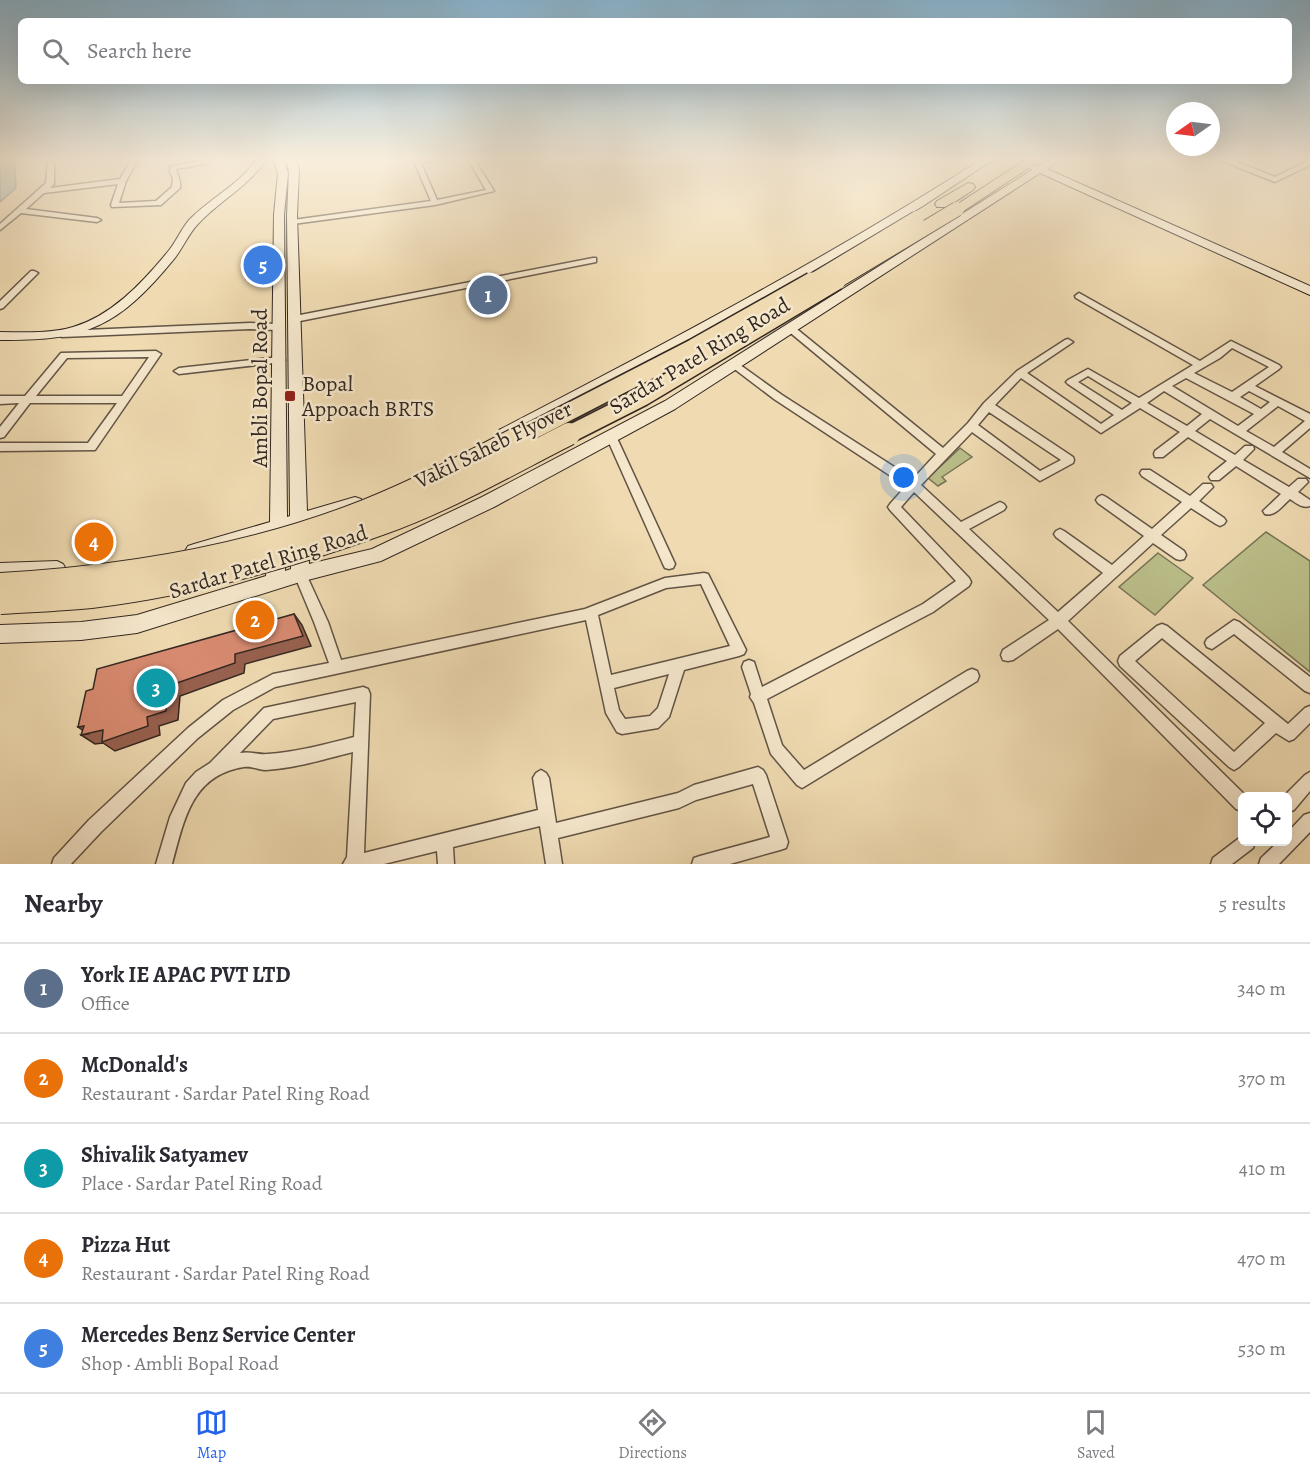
<!DOCTYPE html>
<meta charset="utf-8">
<style>
body{margin:0;font-family:Alegreya,serif;background:#f2f2f3;color:#2b2b33}
.controls{position:absolute;right:18px;bottom:18px;display:grid;overflow:hidden;border-radius:9px;box-shadow:0 6px 24px #0002}
.controls button{width:54px;height:54px;display:grid;place-items:center;padding:0;border:0;border-bottom:2px solid #e1e1e2;background:#fff;color:#2b2b33;font:30px sans-serif}
.compass{position:absolute;left:1166px;top:102px;width:54px;height:54px;border-radius:50%;background:#fff;box-shadow:0 6px 24px #0002;rotate:256deg}
.you{position:absolute;left:904px;top:478px;width:21px;height:21px;margin:-15px;border:4px solid #fff;border-radius:50%;background:#1a73e8;box-shadow:0 0 0 9px #1a73e833}
.badge{display:grid;place-items:center;width:39px;height:39px;border-radius:50%;background:#2563eb;color:#fff;font-size:20px;font-weight:700}
.pin{position:absolute;translate:-50% -50%;border:3px solid #fff;box-shadow:0 2px 6px #0006}
.list{margin:0;padding:0;list-style:none}
h2{display:flex;justify-content:space-between;align-items:center;height:78px;margin:0;padding:0 24px;font-size:26px}
h2 small{font-size:20px;font-weight:400;color:#7c7c81}
.list li{display:grid;grid-template-columns:39px 1fr auto;gap:18px;align-items:center;box-sizing:border-box;height:90px;padding:0 24px;border-top:2px solid #e1e1e2}
.list b{display:block;font-size:22px;white-space:nowrap}
.list p{margin:0;font-size:20px;white-space:nowrap;color:#7c7c81}
.list em{font-size:20px;font-style:normal;color:#7c7c81}
.icon{flex:none;width:33px;height:33px;fill:none;stroke:currentColor;stroke-width:2;stroke-linecap:round;stroke-linejoin:round}
.map{position:relative;flex:none;width:1310px;height:864px;overflow:hidden}
.search{position:absolute;background:#fff;box-shadow:0 6px 24px #0002;left:18px;right:18px;top:18px;height:66px;display:flex;align-items:center;gap:15px;box-sizing:border-box;padding:0 21px;border-radius:9px;color:#7c7c81;font-size:22px}
.sheet{height:528px;background:#fff}
nav{display:flex;justify-content:space-around;align-items:center;box-sizing:border-box;height:84px;border-top:2px solid #e1e1e2;background:#fff;font-size:16px;color:#7c7c81}
nav a{display:grid;justify-items:center;gap:3px}
nav .on{color:#2563eb}
.map>svg:first-child{display:block}
.green{fill:#bbbf8a;stroke:#777456;stroke-width:1.5}
.water{fill:#9abab1;stroke:#718077;stroke-width:1.5}
.lines{fill:none;stroke-linecap:round;stroke-linejoin:round}
.street-casing{stroke:#625445;stroke-width:3}
.secondary-casing{stroke:#332821;stroke-width:2}
.highway-casing{stroke:#332821;stroke-width:2}
.street{fill:#f5e7cc;fill-rule:evenodd}
.secondary{fill:#f5e7cc;fill-rule:evenodd}
.highway{fill:#efdab1;fill-rule:evenodd}
.highway-bridge-far2-casing{stroke:#332821;stroke-width:16;stroke-linecap:butt}
.highway-bridge-far1-casing{stroke:#332821;stroke-width:20;stroke-linecap:butt}
.highway-bridge-casing{stroke:#332821;stroke-width:24;stroke-linecap:butt}
.highway-bridge-far2{stroke:#efdab1;stroke-width:14}
.highway-bridge-far1{stroke:#efdab1;stroke-width:17}
.highway-bridge{stroke:#efdab1;stroke-width:22}
.shaded-wall{fill:#97614f;stroke:#332821;stroke-width:1.5}
.building{fill:#d88b71;stroke:#332821;stroke-width:1.5}
.poi-dot{fill:#8f2418;stroke:#f5e7cc;stroke-width:2}
.labels{text-anchor:middle;stroke-width:5;stroke-linejoin:round;paint-order:stroke}
.street-label{font-size:22px;fill:#332821;stroke:#f5e7cc}
.poi-label{font-size:22px;fill:#332821;stroke:#f5e7cc;text-anchor:start}
</style>
<div class="map">
<svg width="1310" height="864" viewBox="0 0 1310 864">
<rect width="100%" height="100%" fill="#efdab1"/>
<filter id="stains"><feTurbulence type="fractalNoise" baseFrequency=".00333" numOctaves="4"/><feColorMatrix values="0 0 0 0 .2 0 0 0 0 .09 0 0 0 0 .02 0 0 0 .5 -.17"/></filter>
<radialGradient id="worn" r=".72"><stop offset=".6" stop-color="#630" stop-opacity="0"/><stop offset="1" stop-color="#630" stop-opacity=".3"/></radialGradient>
<path class="green" d="M960,448l12,9 -30,20 4,4 -8,5 -10,-8z
M1266,532l44,29v111l-107,-87z
M1158,553l35,25 -38,37 -36,-28z"/>
<path class="water" d="M0,159l14,3 2,26 -16,14z"/>
<g class="lines">
<defs>
<path id="street" d="M48,159h6v25l-4,4 70,-9 12,-20h6l-12,22 -7,22 37,-2 16,-14 1,-9 -3,-6 1,-6 41,-7 -3,4 -33,6c1,7 5,8 4,19l-19,17 -49,2 -1,-2 7,-21 -74,9 -18,16 71,9 4,2 -4,2 -76,-9 -21,17v-6l46,-41z
M413,159h23l-15,4 16,37 49,-10 -18,-31h6l20,32 -59,14 -142,19 -4,-2 4,-2 138,-19z
M1221,159h8l46,18 35,-17v5l-35,17 -53,-21z
M593,258h3v4l-301,60 -4,-3 4,-3z
M31,271h3l4,2 -35,35 -3,1v-8z
M1079,293l121,68 31,-20 48,24 2,2 -2,2 -24,17 55,28v14l-28,24 28,17v9l-100,-59 -15,12 40,24 10,-9h8l1,3 -11,11 46,27 9,-8h8l2,3 -10,10 12,8v6c-7,3 -14,-3 -20,-7 -7,6 -15,18 -25,15l-2,-3 18,-17 -45,-28 -17,14h-8l-2,-3 2,-3 16,-13 -39,-24 -25,20h-8l-1,-3 1,-3 25,-19 -40,-24 -39,25 -80,-55 -26,27 78,52 1,3 -1,3 -33,18 -68,-49 -51,53 40,37 35,-18 4,-2 4,2 2,3 -2,3 -35,19 89,83 45,-39 -47,-36 -2,-3 2,-3 4,-2 4,2 48,34 32,-29 -46,-33 -2,-3 2,-3 4,-2 4,2 46,32 30,-27 -40,-26 -2,-3 2,-3h8l40,26 13,-12h8l2,3 -14,14 25,17 2,3 -2,3 -4,2 -4,-2 -25,-16 -30,27 23,16 2,4 -2,4 -4,1 -4,-1 -23,-16 -85,78 178,175h-4v15l-6,-2 -178,-180 -45,31 -5,1 -5,-1 -2,-5 2,-5 46,-30 -135,-128 -13,15 68,71 2,4 -2,4 -36,26 -166,87 15,46 22,25 163,-99 5,-2 5,2 2,5 -2,5 -170,104 -5,3 -5,-3 -26,-31 -17,-51 -4,-6 1,-3 -9,-27 2,-5 5,-2 5,2 8,25 161,-83 33,-23 -66,-71 -2,-3 2,-3 16,-18 -132,-87 -46,-35 2,-2h6l46,33 131,84 23,-25 -149,-124 -2,-2 2,-2h6l150,122 25,-25 16,-20 33,-32 48,-31 3,-1 5,3 -46,31 74,51 13,-9 -46,-31 -2,-2 2,-2 20,-11 51,29 54,-33 -117,-67 -1,-2zM1232,348l37,19 -37,25 -38,-19 26,-15zM1088,376l44,27 -10,7 -44,-28zM1186,378l68,36 -16,12 -66,-40zM1164,391l38,23 -15,12 -40,-23zM1249,391l21,11 -9,7 -21,-12zM1278,406l27,15 -31,26 -28,-16zM989,412l72,48 -21,11 -62,-46z
M250,323l29,1 5,3 -5,3 -29,-1 -188,8 -5,-3 5,-3z
M156,351l5,3 -66,96 -95,1v-8h88l29,-40h-87l-26,34 -4,1v-11l19,-24 -19,1v-8h25l36,-43zM149,357l-27,39h-86l31,-38z
M280,357l5,3 -2,2 -104,12 -5,-3 5,-3z
M611,432l5,4 59,128 -2,4 -4,1 -4,-1 -2,-4 -57,-128z
M300,569l4,1 2,4 22,48 13,38 244,-51 80,-31 39,-5 4,1 38,76 -2,4 -5,2 -55,14 -15,47 -11,11 -36,6 -5,-2 -11,-19 -20,-93 -311,67 -42,23 -35,28 -97,94 -30,32h-19l2,-6 35,-38 99,-92 35,-28 50,-26 56,-11 -15,-41 -20,-48 2,-4zM701,584l29,62 -119,29 -13,-60 68,-27zM669,674l-11,34 -8,8 -25,3 -6,-9 -5,-22z
M1234,620l5,2 71,55v16l-5,-2 -71,-57 -22,15 -5,-2 -2,-4 2,-4z
M1162,624l5,2 121,98 17,-16 5,-2v17l-16,16 -5,2 -13,-8 -37,34 -5,3 -5,-3 -109,-101 -2,-5 2,-5 37,-30zM1162,638l103,85 -31,29 -99,-91z
M363,687l5,2 2,5 -6,159 174,-43 -5,-32 3,-5 5,-3 5,3 3,5 7,45 122,-30 16,-8 64,-18 5,3 3,5 22,67 -2,6 -6,2 -50,14h-38l2,-6 6,-2 70,-19 -17,-53 -57,16 -17,8 -121,30 4,26h-16l-6,-38 -87,21 1,17h-16l-1,-13 -53,13h-41l4,-7 6,-105c-28,7 -57,16 -87,18 -7,0 -14,-4 -22,-3 -53,8 -60,54 -72,97h-16l14,-47 16,-34 10,-11 14,-9 54,-55zM356,702l-2,35c-28,7 -57,15 -86,17 -10,1 -18,-3 -28,-1l33,-34z
M1310,772v19l-16,19 -6,2v-16h-4l21,-21z
M1310,813v19l-31,32h-20l2,-6 17,-16h10v-10l16,-17z
M1242,836v6h13l-2,6 -21,16h-21l2,-6z"/>
<path id="secondary" d="M257,159h10c-19,28 -48,42 -70,66 -9,10 -14,23 -23,34 -56,68 -87,82 -174,81v-8c24,0 50,2 73,-5 38,-11 68,-43 93,-73 9,-10 14,-23 23,-34 21,-22 50,-35 68,-61z
M273,159h10l5,14 -4,42 3,302 3,-1 -3,-301 2,-44 -3,-12h10l3,12 -2,44 10,296 48,-14 6,2 2,5 -2,5 -54,16 2,39 63,-15 110,-52 183,-96 367,-231 -3,-3 2,-2 8,1 11,-7h12l-15,10 263,117v9l-270,-122 -365,236 -181,98 -113,54 -81,21 -163,51 -56,7 -81,3v-18l81,-3 56,-7 129,-39 3,-40 -75,22 -6,-2 -3,-5 3,-5 6,-2 76,-22 4,-307 4,-42zM291,530v39l-6,2 2,-40z
M982,159h12l-71,47 -205,121 -209,111h-10l-3,-4 3,-4c164,-85 327,-171 483,-271z
M57,561l6,3 3,5 -3,5 -6,3 -57,2v-16z"/>
<path id="highway" d="M1027,159h15l-80,53h-10l-2,-3z
M968,183l5,1 2,3 -2,3 -26,17h-10l-2,-3 2,-3z"/>
</defs>
<use href="#street" class="street-casing"/>
<use href="#secondary" class="secondary-casing"/>
<use href="#highway" class="highway-casing"/>
<use href="#street" class="street"/>
<use href="#secondary" class="secondary"/>
<use href="#highway" class="highway"/>
<defs>
<path id="highway-bridge-far2" d="M809,283l108,-65
M834,283l123,-74"/>
<path id="highway-bridge-far1" d="M522,436l171,-88 119,-67
M566,436l77,-39 194,-116"/>
<path id="highway-bridge" d="M0,584c125,-7 248,-27 365,-73 55,-22 108,-50 160,-77
M0,603c30,-2 61,-3 91,-6 98,-12 197,-39 290,-73 65,-23 127,-59 188,-90"/>
</defs>
<use href="#highway-bridge-far2" class="highway-bridge-far2-casing"/>
<use href="#highway-bridge-far1" class="highway-bridge-far1-casing"/>
<use href="#highway-bridge" class="highway-bridge-casing"/>
<use href="#highway-bridge-far2" class="highway-bridge-far2"/>
<use href="#highway-bridge-far1" class="highway-bridge-far1"/>
<use href="#highway-bridge" class="highway-bridge"/>
</g>
<path class="shaded-wall" d="M294,614l8,11 9,21 -66,18 -1,9 -64,23 -2,24 -19,6 1,9 -45,16 -12,-8 -8,1 -14,-9 7,-1 -10,-7 69,-10 21,-31 67,-32z"/>
<path class="building" d="M294,614l9,22 -68,18v9l-67,23 -2,25 -19,6 1,9 -46,16 1,-12 -22,5 3,-9 -6,1 8,-36 7,-2 4,-20z"/>
<linearGradient id="sky" x2="0" y2="1"><stop stop-color="#89b6d2"/><stop offset="0.57" stop-color="#f8eedc"/><stop offset="1" stop-color="#f8eedc" stop-opacity="0"/></linearGradient>
<rect width="1310" height="280" fill="url(#sky)"/>
<rect class="poi-dot" x="284" y="390" width="12" height="12" rx="3"/>
<g class="labels">
<g class="street-label">
<text transform="translate(699 355) rotate(-31)" y="8">Sardar Patel Ring Road</text>
<text transform="translate(259 388) rotate(-90)" y="8">Ambli Bopal Road</text>
<text transform="translate(493 444) rotate(-26)" y="8">Vakil Saheb Flyover</text>
<text transform="translate(268 561) rotate(-17)" y="8">Sardar Patel Ring Road</text>
</g>
<g class="poi-label">
<text x="302" y="391">Bopal<tspan x="302" dy="25">Appoach BRTS</tspan></text>
</g>
</g>
<rect width="100%" height="100%" filter="url(#stains)"/>
<rect width="100%" height="100%" fill="url(#worn)"/>
</svg>
<div class="controls">
<button><svg class="icon" aria-label="locate" viewBox="0 0 24 24"><circle cx="12" cy="12" r="6"/><path d="M12 2v4M12 18v4M2 12h4M18 12h4"/></svg></button>
</div>
<svg class="compass" viewBox="-18 -18 36 36"><path d="M0-13l5 13h-10z" fill="#e53935"/><path d="M0 13l5-13h-10z" fill="#7c7c81"/></svg>
<div class="you"></div>
<div class="pin badge" style="left:488px;top:295px;background:#5c6f8a">1</div>
<div class="pin badge" style="left:255px;top:620px;background:#e8710a">2</div>
<div class="pin badge" style="left:156px;top:688px;background:#0f9aa8">3</div>
<div class="pin badge" style="left:94px;top:542px;background:#e8710a">4</div>
<div class="pin badge" style="left:263px;top:265px;background:#3f7fe0">5</div>
<div class="search"><svg class="icon" aria-label="search" viewBox="0 0 24 24"><circle cx="10" cy="10" r="6"/><path d="M15 15l6 6"/></svg>Search here</div>
</div>
<section class="sheet">
<h2>Nearby<small>5 results</small></h2>
<ul class="list">
<li><span class="badge" style="background:#5c6f8a">1</span><div><b>York IE APAC PVT LTD</b><p>Office</p></div><em>340 m</em></li>
<li><span class="badge" style="background:#e8710a">2</span><div><b>McDonald's</b><p>Restaurant · Sardar Patel Ring Road</p></div><em>370 m</em></li>
<li><span class="badge" style="background:#0f9aa8">3</span><div><b>Shivalik Satyamev</b><p>Place · Sardar Patel Ring Road</p></div><em>410 m</em></li>
<li><span class="badge" style="background:#e8710a">4</span><div><b>Pizza Hut</b><p>Restaurant · Sardar Patel Ring Road</p></div><em>470 m</em></li>
<li><span class="badge" style="background:#3f7fe0">5</span><div><b>Mercedes Benz Service Center</b><p>Shop · Ambli Bopal Road</p></div><em>530 m</em></li>
</ul>
</section>
<nav>
<a class="on"><svg class="icon" aria-label="map" viewBox="0 0 24 24"><path d="M3 6l6-2 6 2 6-2v14l-6 2-6-2-6 2zM9 4v14M15 6v14"/></svg>Map</a>
<a><svg class="icon" aria-label="directions" viewBox="0 0 24 24"><path d="M12 3l9 9-9 9-9-9zM9 14v-3h6M13 9l2 2-2 2"/></svg>Directions</a>
<a><svg class="icon" aria-label="saved" viewBox="0 0 24 24"><path d="M7 4h10v16l-5-4-5 4z"/></svg>Saved</a>
</nav>
